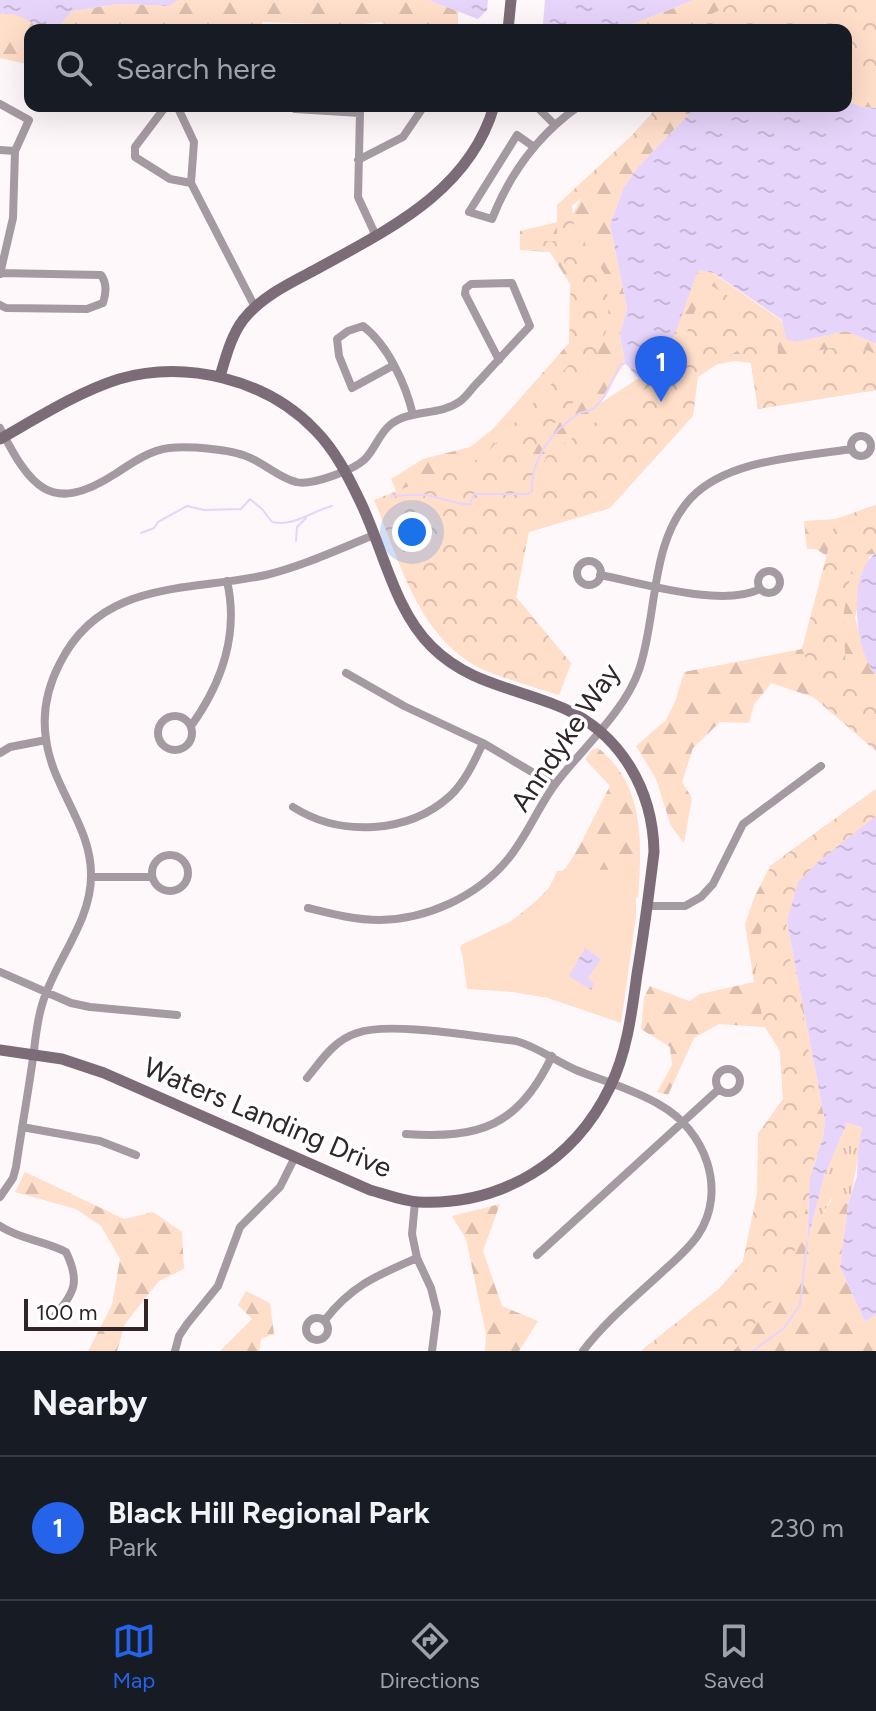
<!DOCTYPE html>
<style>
body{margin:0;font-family:Figtree,sans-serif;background:#20242c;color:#f1f3f6}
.scale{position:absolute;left:24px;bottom:20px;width:124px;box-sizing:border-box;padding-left:8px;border:4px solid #312528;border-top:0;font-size:22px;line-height:28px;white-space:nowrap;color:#312528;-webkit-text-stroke:6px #fff;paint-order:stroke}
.you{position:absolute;left:412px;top:532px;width:28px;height:28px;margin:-20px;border:6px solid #fff;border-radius:50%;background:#1a73e8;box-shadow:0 0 0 12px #1a73e833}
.badge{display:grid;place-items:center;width:52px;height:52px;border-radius:50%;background:#2563eb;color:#fff;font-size:26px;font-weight:700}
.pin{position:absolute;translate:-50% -66px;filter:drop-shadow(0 2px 4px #0008)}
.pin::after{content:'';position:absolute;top:42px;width:28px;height:24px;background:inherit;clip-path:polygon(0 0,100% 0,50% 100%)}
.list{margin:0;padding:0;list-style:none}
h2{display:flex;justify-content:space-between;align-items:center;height:104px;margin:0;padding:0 32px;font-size:34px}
h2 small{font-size:26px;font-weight:400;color:#9ea1a6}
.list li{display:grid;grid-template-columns:52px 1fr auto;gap:24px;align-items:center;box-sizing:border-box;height:144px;padding:0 32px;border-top:2px solid #363941}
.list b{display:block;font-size:30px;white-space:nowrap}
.list p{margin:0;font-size:26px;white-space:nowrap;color:#9ea1a6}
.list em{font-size:26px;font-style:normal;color:#9ea1a6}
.icon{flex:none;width:44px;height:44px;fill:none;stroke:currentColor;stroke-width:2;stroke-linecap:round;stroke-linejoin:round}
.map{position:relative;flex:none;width:876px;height:1351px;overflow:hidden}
.search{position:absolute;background:#171b24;box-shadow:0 8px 32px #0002;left:24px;right:24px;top:24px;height:88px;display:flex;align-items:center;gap:20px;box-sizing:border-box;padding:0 28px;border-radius:16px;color:#9ea1a6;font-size:30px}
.sheet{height:248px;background:#171b24}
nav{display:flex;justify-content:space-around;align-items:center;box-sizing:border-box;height:112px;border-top:2px solid #363941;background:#171b24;font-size:22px;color:#9ea1a6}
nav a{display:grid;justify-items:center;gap:4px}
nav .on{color:#2563eb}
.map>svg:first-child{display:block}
.grass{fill:url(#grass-tufts)}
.forest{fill:url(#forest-firs)}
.park{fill:url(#park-crowns)}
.garden{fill:#ffdeca}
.water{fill:url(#water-ripples)}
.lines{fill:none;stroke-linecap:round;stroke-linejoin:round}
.stream{stroke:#e7d4fa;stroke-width:2}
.street{stroke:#a59aa2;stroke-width:8}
.secondary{stroke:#7c6c78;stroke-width:11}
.labels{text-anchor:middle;stroke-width:7;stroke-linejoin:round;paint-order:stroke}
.street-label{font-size:28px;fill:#312528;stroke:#fff}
</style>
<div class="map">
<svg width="876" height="1351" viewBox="0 0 876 1351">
<defs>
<pattern id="grass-tufts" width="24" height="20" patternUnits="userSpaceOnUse" patternTransform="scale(2)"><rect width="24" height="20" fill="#ffdeca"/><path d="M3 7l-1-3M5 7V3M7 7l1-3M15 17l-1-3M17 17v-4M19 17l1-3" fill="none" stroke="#dbbeae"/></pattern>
<pattern id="forest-firs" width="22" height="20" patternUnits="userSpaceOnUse" patternTransform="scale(2)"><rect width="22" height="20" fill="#ffdeca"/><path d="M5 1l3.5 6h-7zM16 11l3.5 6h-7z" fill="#dbbeae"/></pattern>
<pattern id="park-crowns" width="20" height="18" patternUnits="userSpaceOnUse" patternTransform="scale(2)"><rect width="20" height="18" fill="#ffdeca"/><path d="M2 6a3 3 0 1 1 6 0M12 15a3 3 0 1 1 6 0" fill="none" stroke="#dbbeae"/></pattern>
<pattern id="water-ripples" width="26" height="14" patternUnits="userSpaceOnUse" patternTransform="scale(2)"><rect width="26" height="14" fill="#e7d4fa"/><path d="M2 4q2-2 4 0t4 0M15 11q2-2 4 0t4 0" fill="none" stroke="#c7b6d6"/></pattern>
</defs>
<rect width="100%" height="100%" fill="#fff8fa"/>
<path class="grass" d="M847,1123l15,4c-5,27 -5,51 -14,77l-17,-5 -24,44 17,-66z"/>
<path class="forest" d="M179,0h249l30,11v19h-57l-21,-8 -25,3 -92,-3 -4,8h-203l16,-19 45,-7 50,2z
M694,0h182v108l-15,-1 -15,-7v-70h-229z
M16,12l28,18h-14v35l-30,-7v-44z
M658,106h39l-60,62 -14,21 -13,36 17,83 -7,27 5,28 -29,43 60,-39 43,-98 14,4 69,48 15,21 49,-11 30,13v46l-118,19 -7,-46 -17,-2 -40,8 -84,139 -82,24 -12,65 55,66 -12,32c-25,-9 -53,-15 -77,-27 -58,-28 -75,-91 -98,-146l20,-12 -13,-31 32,-20 47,-12 22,-17 77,-87 1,-59 -20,-32 -30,-2v-19l50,-12 20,-37z
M876,505v48l-7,4 -14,61 15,50 6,7v76l-63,-54 -42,-14 -17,22 -5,18 -29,-1 -27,26 -11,34 10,16 -8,45 -13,-17 -15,-47 -20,-33 30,-26 9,-18 9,-30 118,-23 25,-93 -11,-7h-9l-3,-28 32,-2z
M598,748c47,37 44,95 40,149l-169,78 -9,-27c39,-14 75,-42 101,-74 17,-20 36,-64 49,-88l-25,-27 7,-9z
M876,789l-89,133 38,199 -2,16 -13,42 -3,62 25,-42 16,5 -8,63 25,55 11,-8v37h-235l78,-62 24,-27 14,-68 16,-22 -15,-38 25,-35 -3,-48 -15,-24 -46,-3 -25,14 -26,57 -11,-3 15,-27 -2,-18 -29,-18 3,-32 6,-11 39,15 11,-7 54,-12 -9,-58 9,-26 16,-32z
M25,1172l99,47 29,-7 29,20 2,37 -25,12 -34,43 -8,27h-29l24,-46 8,-46 -19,-33 -25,-17 -61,-17z
M500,1204l-17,47 19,55 36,15 -19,30h-34l1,-17 -20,-95 -14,-23z
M246,1291l24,12 4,31 -13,5 -2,12h-39l32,-32 -14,-14z"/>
<path class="park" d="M739,0h137v87l-30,-13v-44h-137l-9,-10z
M659,106h19l-44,45 -62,55 2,20 32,50 3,48 -30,72 -36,40 -11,20 3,29 12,-30 104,-70 27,-29 28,-74 71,46 1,30 75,-14 23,10v36l-118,19 -7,-46 -14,-12 -39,26 -5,39 -83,92 -81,24 -13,65 55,66 -12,32c-25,-9 -53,-15 -77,-26 -64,-31 -82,-108 -108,-169l109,-43 86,-92 2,-81 -10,-32 -35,-2v-9h31v-36l85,-79z
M876,505v39l-24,23 -9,50 3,52 30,30v52l-51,-46 -23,-56 34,-130z
M876,789v30l-63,48 -17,20 -10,41 9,68 8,16 17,118 -6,27 -1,27 -27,97 -43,60 -10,10h-92l78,-62 24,-28 14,-67 1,-60 25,-35 -3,-48 -15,-24 -11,-45 16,-116z"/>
<path class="garden" d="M636,869v48l-15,106 -73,-25 -36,-6 -45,-3 -6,-44 59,-28 26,-22 11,-24z"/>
<path class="water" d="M0,0h179l-11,6 -51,-2 -45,7 -16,19c-25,0 -29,-19 -56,-16z
M428,0h60l-1,10 -9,9z
M545,0h149l-77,30h-68l-6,-6z
M846,100l15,7 15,1v236l-30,-13 -49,11 -11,-3 -4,-19 -68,-47 -15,-3c-19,40 -21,81 -59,110l-15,-17 -5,-28 7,-27 -17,-83 13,-36 14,-21 60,-62h149z
M876,553v122c-22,-24 -29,-103 0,-122z
M876,816v498l-11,8 -25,-55 8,-63 9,-28 1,-25 4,-24 -15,-4 -23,54 -17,66 3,-64 13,-42 2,-16 -38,-199 11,-40 21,-21z
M585,948l16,11 -13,19 6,6 -3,6 -22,-14z"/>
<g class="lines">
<path class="stream" d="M391,496c11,0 23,-2 33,-1 14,1 36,11 46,9l4,-10h54l4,-3c-2,-31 20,-60 46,-77 5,-3 11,-2 16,-6 13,-11 18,-28 26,-43l5,-2
M141,533l13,-5 4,-6 29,-16 17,4 37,-1 9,-10 12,10 10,13c22,5 40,-11 60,-16
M296,541l1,-14 9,-9
M753,1351l31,-23 16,-23 7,-62"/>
<path class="street" d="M0,104l29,16 -14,31 -2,67 -13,56
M166,106l-31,41v10l35,22 21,4
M177,106l17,36 -3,41 64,124
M295,106v3l65,4 -2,84 18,39
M536,106l18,18
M534,147l-17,-12 -48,77 23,7c18,-46 46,-84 87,-113
M0,150l15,1
M358,160l45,-23 21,-31
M0,305l6,3 81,1 16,-6c3,-9 4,-20 -2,-28l-101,-2
M394,365l-42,23 -13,-32 -2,-17 11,-8 15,-5c25,19 43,59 50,89
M0,428c30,58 50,88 115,46 17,-11 33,-23 54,-26 19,-2 62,1 79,9 16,6 31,21 48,25 15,4 58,-12 69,-23 10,-10 14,-25 25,-34 19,-16 49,-9 69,-23 8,-5 14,-16 21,-22 16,-18 33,-36 50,-54l-18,-43 -41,1 -5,4 -1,6 34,66
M851 446a10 10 0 1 1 20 0a10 10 0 1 1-20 0Z
M577 573a12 12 0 1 1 24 0a12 12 0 1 1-24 0Z
M758 582a11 11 0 1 1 22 0a11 11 0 1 1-22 0Z
M600,575c42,8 122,33 160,14
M346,673l58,33 79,37 71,42
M158 733a17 17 0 1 1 34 0a17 17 0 1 1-34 0Z
M191,726c31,-43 48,-93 36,-145
M0,753l10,-6 36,-7
M293,807c47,30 115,27 157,-11 15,-14 24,-34 33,-53
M152 873a18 18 0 1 1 36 0a18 18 0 1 1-36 0Z
M92,877h60
M648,906h37l16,-9 12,-13 30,-60 78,-58
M308,908c24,6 47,12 72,12 47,-1 97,-23 128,-61 19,-23 30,-52 48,-76 26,-34 69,-72 83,-113 19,-55 10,-127 52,-172 37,-39 110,-41 160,-49
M0,972l71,31 19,4 87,8
M716 1081a12 12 0 1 1 24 0a12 12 0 1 1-24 0Z
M307,1078c14,-17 27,-38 50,-45 32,-12 121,4 159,8 22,6 39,20 60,29 27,11 59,20 84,35 45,25 68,85 38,130 -10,15 -25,27 -38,39 -27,25 -55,48 -77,77
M22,1127l78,14 36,14
M406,1134c74,5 113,-8 146,-78
M0,1197l13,-19 3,-11c5,-34 11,-68 16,-102 3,-19 4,-41 10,-60 12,-43 49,-82 49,-129 1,-50 -39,-88 -45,-137 -4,-26 2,-53 14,-76 42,-84 128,-71 206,-88 37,-9 73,-26 108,-40
M415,1202l-3,32 5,24 14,30 6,24 -5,39
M0,1226c19,13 45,15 66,26 15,31 8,40 -12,65
M537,1255l182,-166
M306 1329a11 11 0 1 1 22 0a11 11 0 1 1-22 0Z
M325,1320c27,-35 53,-45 92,-62
M175,1351l4,-15 8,-12 31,-38 22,-59 40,-40 14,-28"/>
<path class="secondary" d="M508,30l3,-30
M220,376c6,-19 11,-40 23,-56 18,-23 45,-36 70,-49 72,-40 156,-78 181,-165
M0,439c37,-21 78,-47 119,-60 67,-19 147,0 196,51 20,20 33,46 45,71 23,47 34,109 72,146 37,37 85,41 131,61 58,26 90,82 91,144 -5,41 -10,81 -17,122 -5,37 -10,79 -27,113 -36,75 -109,119 -192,115 -16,-1 -33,-8 -48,-12l-266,-117 -42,-14 -62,-9"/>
</g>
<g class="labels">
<g class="street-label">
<text transform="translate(565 737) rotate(-56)" y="10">Anndyke Way</text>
<text transform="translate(268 1117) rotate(23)" y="10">Waters Landing Drive</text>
</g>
</g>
</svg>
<div class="scale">100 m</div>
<div class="you"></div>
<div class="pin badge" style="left:661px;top:402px">1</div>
<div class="search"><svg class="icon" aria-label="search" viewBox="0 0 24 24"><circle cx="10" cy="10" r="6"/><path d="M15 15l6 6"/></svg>Search here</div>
</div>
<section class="sheet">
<h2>Nearby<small></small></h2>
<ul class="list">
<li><span class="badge">1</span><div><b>Black Hill Regional Park</b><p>Park</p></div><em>230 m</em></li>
</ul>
</section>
<nav>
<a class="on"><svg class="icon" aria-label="map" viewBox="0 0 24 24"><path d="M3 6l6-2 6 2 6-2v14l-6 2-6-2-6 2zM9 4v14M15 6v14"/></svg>Map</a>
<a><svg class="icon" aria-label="directions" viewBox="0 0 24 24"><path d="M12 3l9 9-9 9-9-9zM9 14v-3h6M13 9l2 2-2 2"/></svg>Directions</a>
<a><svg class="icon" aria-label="saved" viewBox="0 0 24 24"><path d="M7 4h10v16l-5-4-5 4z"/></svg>Saved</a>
</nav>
